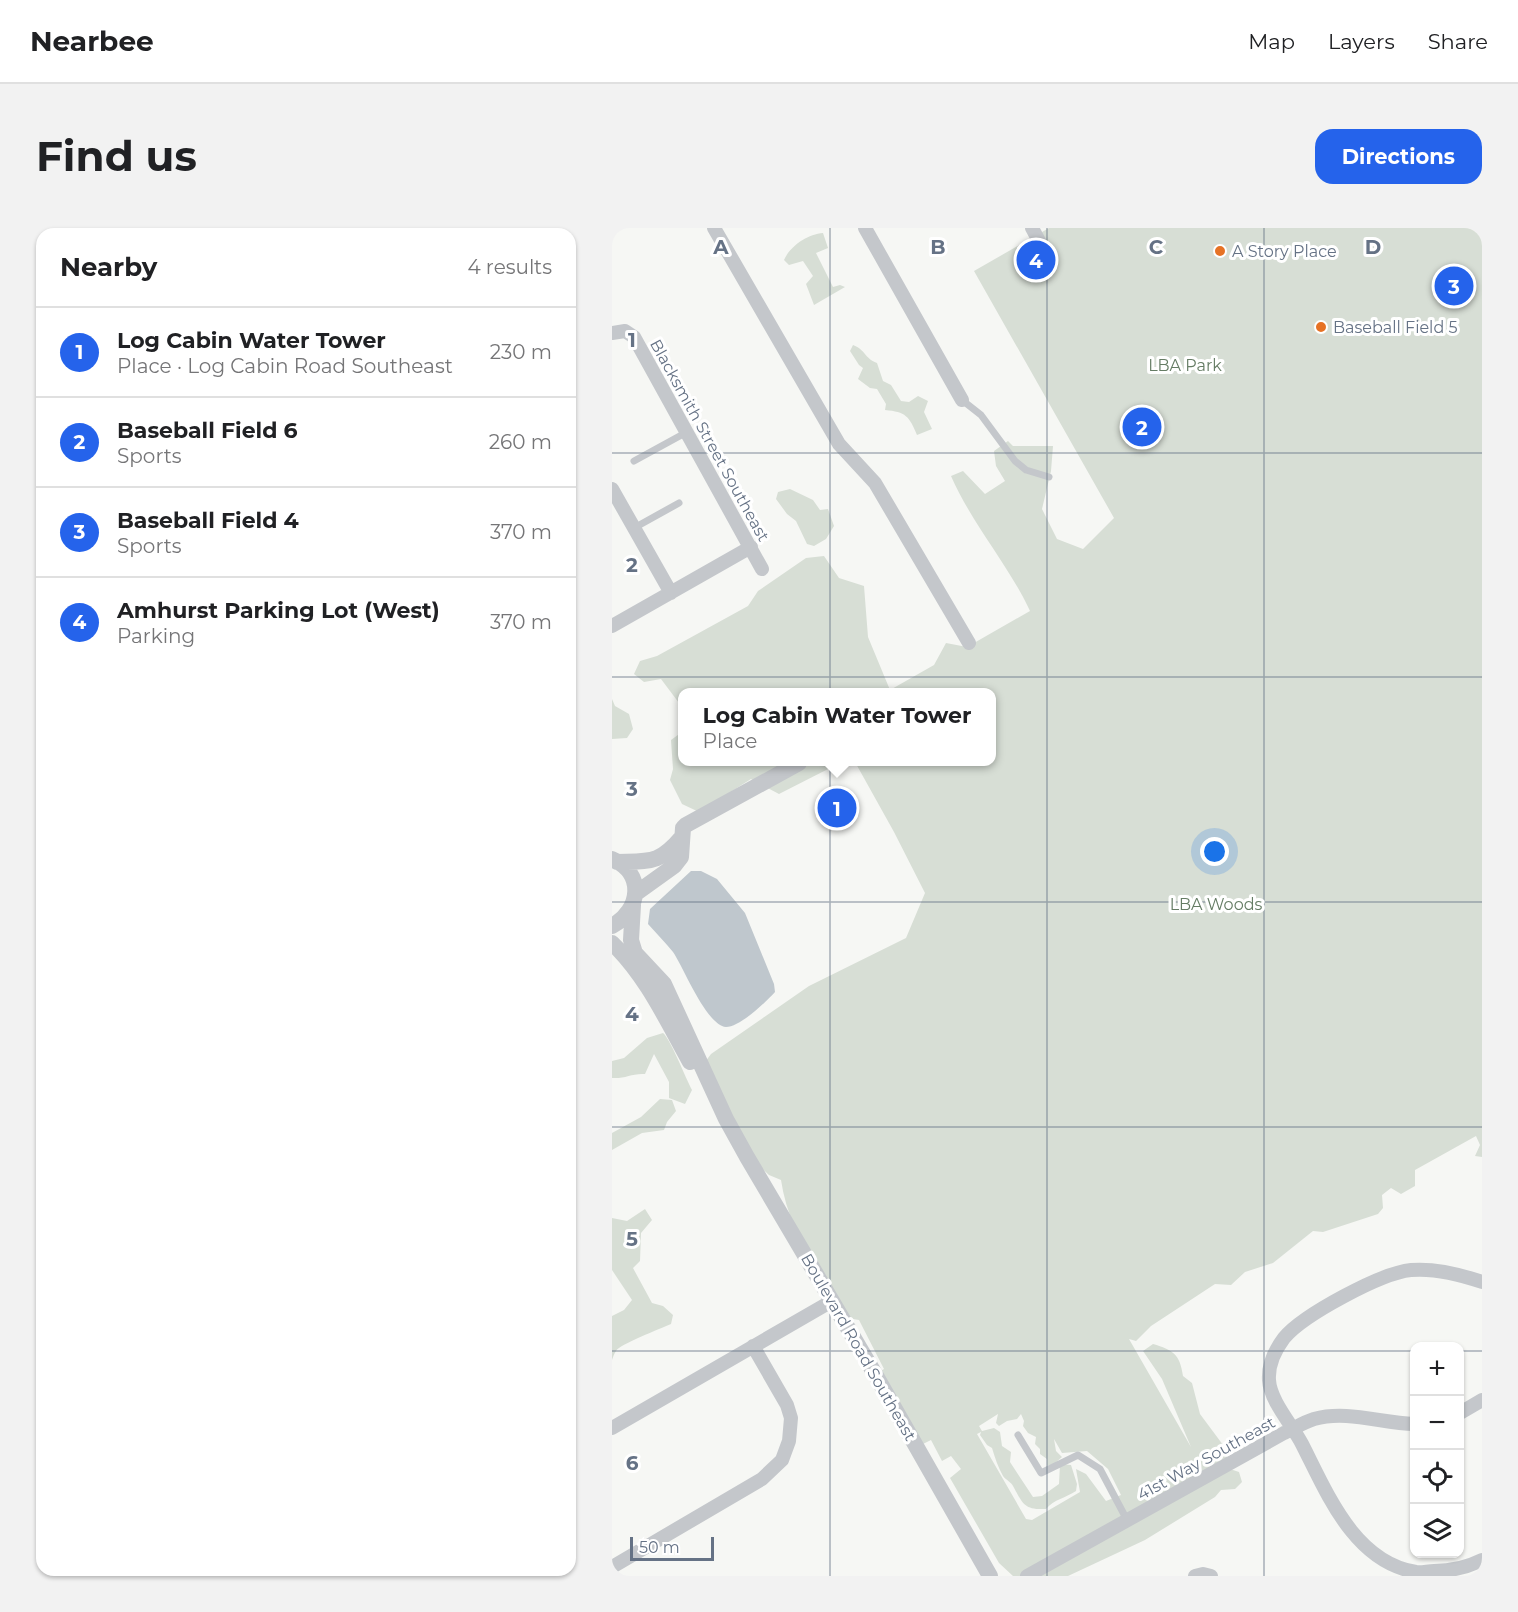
<!DOCTYPE html>
<meta charset="utf-8">
<style>
body{margin:0;font-family:Montserrat,sans-serif;background:#f2f2f2;color:#202124}
.controls{position:absolute;right:18px;bottom:18px;display:grid;overflow:hidden;border-radius:12px;box-shadow:0 2px 4px #0004}
.controls button{width:54px;height:54px;display:grid;place-items:center;padding:0;border:0;border-bottom:2px solid #e0e0e0;background:#fff;color:#202124;font:30px sans-serif}
.scale{position:absolute;left:18px;bottom:15px;width:84px;box-sizing:border-box;padding-left:6px;border:3px solid #657285;border-top:0;font-size:16px;line-height:21px;white-space:nowrap;color:#657285;-webkit-text-stroke:4px #fff;paint-order:stroke}
.you{position:absolute;left:603px;top:624px;width:21px;height:21px;margin:-15px;border:4px solid #fff;border-radius:50%;background:#1a73e8;box-shadow:0 0 0 9px #1a73e833}
.badge{display:grid;place-items:center;width:39px;height:39px;border-radius:50%;background:#2563eb;color:#fff;font-size:20px;font-weight:700}
.pin{position:absolute;translate:-50% -50%;border:3px solid #fff;box-shadow:0 2px 6px #0006}
.popup{position:absolute;left:66px;top:460px;width:318px;height:78px;box-sizing:border-box;display:grid;place-content:center;border-radius:12px;background:#fff;filter:drop-shadow(0 2px 4px #0005);font-size:20px;white-space:nowrap;color:#757577}
.popup b{font-size:22px;color:#202124}
.popup::after{content:'';position:absolute;left:50%;top:100%;margin-left:-12px;border:12px solid transparent;border-top-color:#fff}
.list{margin:0;padding:0;list-style:none}
h2{display:flex;justify-content:space-between;align-items:center;height:78px;margin:0;padding:0 24px;font-size:26px}
h2 small{font-size:20px;font-weight:400;color:#757577}
.list li{display:grid;grid-template-columns:39px 1fr auto;gap:18px;align-items:center;box-sizing:border-box;height:90px;padding:0 24px;border-top:2px solid #e0e0e0}
.list b{display:block;font-size:22px;white-space:nowrap}
.list p{margin:0;font-size:20px;white-space:nowrap;color:#757577}
.list em{font-size:20px;font-style:normal;color:#757577}
.icon{flex:none;width:33px;height:33px;fill:none;stroke:currentColor;stroke-width:2;stroke-linecap:round;stroke-linejoin:round}
.map{position:relative;flex:none;width:870px;height:1348px;overflow:hidden;border-radius:18px}
header{display:flex;align-items:center;gap:36px;box-sizing:border-box;height:84px;padding:0 30px;background:#fff;border-bottom:2px solid #e0e0e0}
header strong{font-size:28px}
nav{display:flex;gap:33px;margin-inline-start:auto;font-size:21px}
.intro{display:flex;align-items:center;justify-content:space-between;box-sizing:border-box;height:144px;padding:0 36px}
h1{margin:0;font-size:42px}
.button{padding:15px 27px;border-radius:18px;background:#2563eb;color:#fff;font-size:21px;font-weight:700}
main{display:flex;gap:36px;padding:0 36px}
aside{flex:1;background:#fff;border-radius:18px;box-shadow:0 2px 4px #0004}
.map>svg:first-child{display:block}
.green{fill:#d7ded5;fill-rule:evenodd}
.water{fill:#bfc7cd}
.lines{fill:none;stroke-linecap:round;stroke-linejoin:round}
.service{stroke:#c4c7cb;stroke-width:7}
.minor{stroke:#c4c7cb;stroke-width:14}
.tertiary{stroke:#c4c7cb;stroke-width:16}
.grid{fill:none;stroke:#657285;stroke-width:1.5;stroke-opacity:0.55}
.poi-dot{fill:#e67225;stroke:#fff;stroke-width:2}
.labels{text-anchor:middle;stroke-width:6;stroke-linejoin:round;paint-order:stroke}
.poi-label{font-size:16px;fill:#657285;stroke:#fff;text-anchor:start}
.park-label{font-size:16px;fill:#657c64;stroke:#fff}
.street-label{font-size:16px;fill:#657285;stroke:#fff}
.grid-label{font-size:20px;text-anchor:middle;font-weight:bold;fill:#657285;stroke:#fff;stroke-width:6;stroke-linejoin:round;paint-order:stroke}
</style>
<header>
<strong>Nearbee</strong>
<nav><a>Map</a><a>Layers</a><a>Share</a></nav>
</header>
<div class="intro"><h1>Find us</h1><a class="button">Directions</a></div>
<main>
<aside>
<h2>Nearby<small>4 results</small></h2>
<ul class="list">
<li><span class="badge">1</span><div><b>Log Cabin Water Tower</b><p>Place · Log Cabin Road Southeast</p></div><em>230 m</em></li>
<li><span class="badge">2</span><div><b>Baseball Field 6</b><p>Sports</p></div><em>260 m</em></li>
<li><span class="badge">3</span><div><b>Baseball Field 4</b><p>Sports</p></div><em>370 m</em></li>
<li><span class="badge">4</span><div><b>Amhurst Parking Lot (West)</b><p>Parking</p></div><em>370 m</em></li>
</ul>
</aside>
<div class="map">
<svg width="870" height="1348" viewBox="0 0 870 1348">
<rect width="100%" height="100%" fill="#f6f7f4"/>
<path class="green" d="M437,0h433v929l-7,-1 5,-11 -4,-9 -61,34v16l-14,8 -10,-6 -9,7 1,13 -5,6 -55,18 -10,-1 -40,32 -28,9 -14,13 -16,-1 -64,42 -15,15 -7,-2 62,108 -29,-68 -19,-28 10,-7c20,6 27,10 30,32l9,7 8,31 29,39 -5,14 15,5 3,10 -7,7 -14,1 -6,7 -70,43 -77,36h-55l-14,-13 -49,-85 11,-9 -10,-13 -9,5 -11,-21 -14,7 -42,-73 9,-5 -25,-49 -18,-3c-22,-44 -53,-88 -60,-137l-12,-5 -13,-12 -54,-97 9,-12 98,-68 97,-48 19,-45 -31,-61 -39,-70h137v-70h-310v15l-21,-28 -17,3 -10,-8 6,-13 17,-5 91,-50 10,-15 48,-33 18,-2 15,22 25,8 4,51 22,53 44,-25 12,-22 21,4 63,-36c-22,-47 -58,-87 -79,-135l12,-5 22,23 20,-13 -9,-15 -2,-15 14,-10 5,5h40l-2,25 -9,38 15,30 26,10 31,-31 -140,-247zM386,1186l-2,9 3,3 8,-5 10,-2 4,-5 3,7 -1,5 5,7 8,4 -1,7 5,5v5l7,5v7l7,-2 8,-7 -6,-6 -2,-12 8,14 25,-2 21,18 13,26 -15,6 -20,-27 -10,-5 4,23 -48,28 -6,-1 -49,-85 4,-2 -1,3 7,10 5,3c3,10 6,19 11,28 3,4 8,6 10,10 10,18 11,24 33,23 8,-10 20,-11 30,-18l1,-7 -6,-19 -11,-1 -1,20 -17,12 -9,1 -23,-35 1,-10 -9,-6 -2,-14 -6,-4 -12,3 -3,-5z
M211,5l5,15 -12,5 17,34 7,-2 5,2 -31,18 -8,-21 7,-8 -10,-15 -14,4 -5,-5c6,-14 24,-26 39,-27z
M241,117c13,5 11,13 24,18l6,18 8,4 10,16 8,1 9,-6 10,5 -4,11 8,17 -15,6c-8,-19 -11,-23 -32,-25l1,-6 -9,-15 -7,-1 -12,-9 5,-11 -4,-3 -9,-14z
M178,261l23,11 7,10 8,-1 6,17 -8,13 -12,7 -7,-2 -11,-23 -9,-7 -11,-15 2,-7z
M0,471l3,7 14,8 4,15 -6,9 -15,1z
M70,504v30h147l3,5 -53,27 -28,-15 -52,33 -17,-8 -12,-24 3,-11 -2,-29z
M51,805c7,5 23,46 29,57l-7,14 -16,-6v-16l-15,-28 -9,20c-13,-1 -20,5 -33,4v-17l12,-3 23,-20z
M48,871l12,1 4,11 -9,11 -3,8 -22,3 -30,17v-17l29,-16z
M33,981l7,11 -11,13 -1,28 -7,7 19,35 11,3 10,9 -2,9c-11,5 -51,20 -55,27 -2,3 -3,6 -4,9v-44l12,-6 8,-10 -20,-30v-52l15,3z"/>
<path class="water" d="M79,643h10l16,8 28,34 29,71 1,8c-9,10 -35,35 -49,35 -20,-2 -42,-59 -53,-75 -8,-10 -17,-19 -25,-28l2,-15z"/>
<g class="lines">
<path class="service" d="M350,172l19,15 34,46 11,9 23,7
M22,233l53,-29
M22,300l45,-25
M406,1207l23,38 37,-18 22,14 27,51"/>
<path class="minor" d="M102,0l125,216 36,39 94,160
M253,0l97,172
M420,0l14,26
M0,105l13,-2 9,6 128,232
M0,261l59,104
M0,398l139,-79
M870,1054c-23,-8 -46,-14 -71,-12 -30,3 -108,45 -127,68 -9,12 -16,26 -15,42 1,21 24,46 33,64 25,49 52,118 114,128 5,1 12,-1 18,-1 17,0 32,-3 48,-11
M848,1185l22,-13
M0,1200l220,-127
M0,1339l150,-88 20,-19 7,-19 2,-23 -4,-13 -34,-59
M415,1348l257,-143c9,-4 20,-11 30,-14 33,-9 67,4 100,5
M583,1348l8,-2 8,2"/>
<path class="tertiary" d="M0,631c33,14 29,51 0,67
M5,634c34,-1 42,2 65,-25
M23,666l39,-28 7,-9 2,-29 3,-3 113,-62
M21,677l-2,35 4,13 29,31 62,135 21,38 128,217 115,202
M0,715c34,32 55,78 78,119"/>
</g>
<path class="grid" d="M218,0v1348M435,0v1348M652,0v1348M0,225h870M0,449h870M0,674h870M0,899h870M0,1123h802M848,1123h22"/>
<g class="poi-dot">
<circle cx="608" cy="23" r="6"/>
<circle cx="709" cy="99" r="6"/>
</g>
<g class="labels">
<g class="poi-label">
<text x="620" y="29">A Story Place</text>
<text x="721" y="105">Baseball Field 5</text>
</g>
<g class="park-label">
<text x="573" y="143">LBA Park</text>
<text x="604" y="682">LBA Woods</text>
</g>
<g class="street-label">
<text transform="translate(98 212) rotate(61)" y="6">Blacksmith Street Southeast</text>
<text transform="translate(247 1119) rotate(60)" y="6">Boulevard Road Southeast</text>
<text transform="translate(594 1230) rotate(-29)" y="6">41st Way Southeast</text>
</g>
</g>
<g class="grid-label">
<text x="109" y="26">A</text>
<text x="326" y="26">B</text>
<text x="544" y="26">C</text>
<text x="761" y="26">D</text>
<text x="20" y="119">1</text>
<text x="20" y="344">2</text>
<text x="20" y="568">3</text>
<text x="20" y="793">4</text>
<text x="20" y="1018">5</text>
<text x="20" y="1242">6</text>
</g>
</svg>
<div class="controls">
<button>+</button>
<button>−</button>
<button><svg class="icon" aria-label="locate" viewBox="0 0 24 24"><circle cx="12" cy="12" r="6"/><path d="M12 2v4M12 18v4M2 12h4M18 12h4"/></svg></button>
<button><svg class="icon" aria-label="layers" viewBox="0 0 24 24"><path d="M12 4l9 5-9 5-9-5zM3 14l9 5 9-5"/></svg></button>
</div>
<div class="scale">50 m</div>
<div class="you"></div>
<div class="pin badge" style="left:225px;top:580px">1</div>
<div class="popup"><b>Log Cabin Water Tower</b>Place</div>
<div class="pin badge" style="left:530px;top:199px">2</div>
<div class="pin badge" style="left:842px;top:58px">3</div>
<div class="pin badge" style="left:424px;top:32px">4</div>
</div>
</main>
